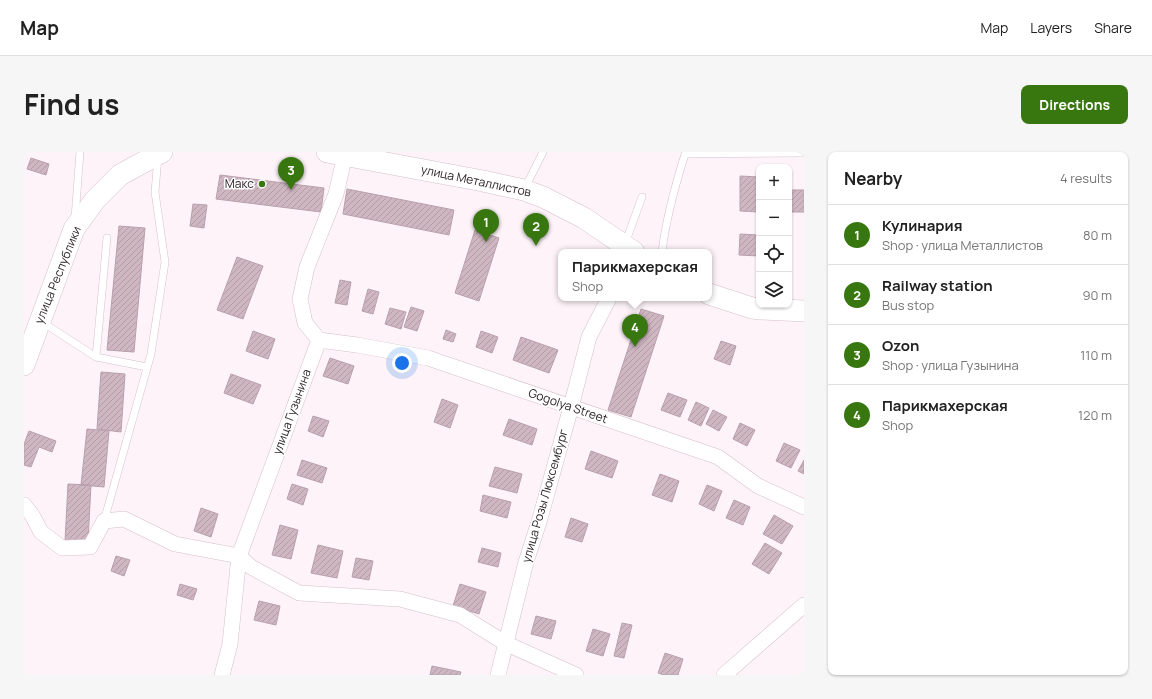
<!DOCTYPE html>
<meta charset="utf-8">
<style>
body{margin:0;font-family:Manrope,sans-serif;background:#f6f6f6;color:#222}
.controls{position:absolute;right:12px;top:12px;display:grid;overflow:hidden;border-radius:8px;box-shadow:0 1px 3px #0004}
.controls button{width:36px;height:36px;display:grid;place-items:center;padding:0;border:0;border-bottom:1px solid #e0e0e0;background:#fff;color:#222;font:20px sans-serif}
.you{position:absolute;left:378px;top:211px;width:14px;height:14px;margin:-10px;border:3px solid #fff;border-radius:50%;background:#1a73e8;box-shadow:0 0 0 6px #1a73e833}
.badge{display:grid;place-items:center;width:26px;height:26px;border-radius:50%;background:#38760f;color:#fff;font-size:13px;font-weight:700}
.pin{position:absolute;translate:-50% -33px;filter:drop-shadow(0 1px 2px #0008)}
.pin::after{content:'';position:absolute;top:21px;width:14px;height:12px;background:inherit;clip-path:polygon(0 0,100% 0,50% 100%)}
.popup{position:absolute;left:534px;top:97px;width:154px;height:52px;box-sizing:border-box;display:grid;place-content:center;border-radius:8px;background:#fff;filter:drop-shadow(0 1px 3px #0005);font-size:13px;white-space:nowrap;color:#767676}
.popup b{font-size:15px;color:#222}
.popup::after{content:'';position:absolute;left:50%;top:100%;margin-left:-8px;border:8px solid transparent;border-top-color:#fff}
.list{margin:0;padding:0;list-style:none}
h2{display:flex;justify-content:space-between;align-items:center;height:52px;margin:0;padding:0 16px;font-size:17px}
h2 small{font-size:13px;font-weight:400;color:#767676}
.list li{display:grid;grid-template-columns:26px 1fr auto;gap:12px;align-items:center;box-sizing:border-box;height:60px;padding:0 16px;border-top:1px solid #e0e0e0}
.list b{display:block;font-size:15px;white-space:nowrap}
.list p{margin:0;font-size:13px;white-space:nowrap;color:#767676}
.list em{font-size:13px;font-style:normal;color:#767676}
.icon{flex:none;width:22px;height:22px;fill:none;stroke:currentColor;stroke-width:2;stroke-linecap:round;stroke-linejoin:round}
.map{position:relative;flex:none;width:780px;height:523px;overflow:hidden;border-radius:8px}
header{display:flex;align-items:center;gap:24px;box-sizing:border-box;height:56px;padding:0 20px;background:#fff;border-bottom:1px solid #e0e0e0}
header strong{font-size:19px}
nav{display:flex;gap:22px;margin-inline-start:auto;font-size:14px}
.intro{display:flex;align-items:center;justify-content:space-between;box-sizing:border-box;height:96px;padding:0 24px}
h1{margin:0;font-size:28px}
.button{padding:10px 18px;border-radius:8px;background:#38760f;color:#fff;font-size:14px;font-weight:700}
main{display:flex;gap:24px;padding:0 24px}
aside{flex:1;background:#fff;border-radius:8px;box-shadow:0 1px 3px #0004}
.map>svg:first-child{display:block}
.building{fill:url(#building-hatch);stroke:#b8a0ac}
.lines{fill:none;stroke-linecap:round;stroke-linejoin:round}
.service-casing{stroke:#d7bfcb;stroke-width:8}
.minor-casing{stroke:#d7bfcb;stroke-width:16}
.secondary-casing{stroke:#d7bfcb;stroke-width:22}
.service{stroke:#fff;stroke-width:7}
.minor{stroke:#fff;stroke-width:15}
.secondary{stroke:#fff;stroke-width:21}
.poi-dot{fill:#38760f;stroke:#fff;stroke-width:1.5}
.labels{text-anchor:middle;stroke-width:3;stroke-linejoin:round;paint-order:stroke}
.street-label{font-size:12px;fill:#2f262a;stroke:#fff}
.poi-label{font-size:12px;fill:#2f262a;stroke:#fff;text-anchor:end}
</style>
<header>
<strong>Map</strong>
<nav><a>Map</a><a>Layers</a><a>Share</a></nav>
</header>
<div class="intro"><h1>Find us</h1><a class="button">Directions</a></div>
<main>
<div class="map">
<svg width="780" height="523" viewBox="0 0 780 523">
<defs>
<pattern id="building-hatch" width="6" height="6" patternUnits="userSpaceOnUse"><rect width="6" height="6" fill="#cfb7c2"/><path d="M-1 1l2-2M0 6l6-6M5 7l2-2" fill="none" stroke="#b29da7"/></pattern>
</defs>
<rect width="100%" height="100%" fill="#fdf3f8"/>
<path class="building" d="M7,6l18,6 -3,11 -19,-6z
M196,23l104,13 -3,24 -105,-13z
M716,24l19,1v35l-19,-1z
M323,37l107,21 -5,25 -106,-21z
M765,38h15v22h-15z
M169,52l14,1 -3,23 -14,-2z
M95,74l26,2 -11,124 -27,-2z
M451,78l24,8 -20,63 -24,-8z
M716,82l19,1v21l-20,-1z
M213,105l26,9 -20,53 -26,-9z
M316,128l11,2 -4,23 -12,-2z
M344,137l11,3 -6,22 -11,-3z
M387,155l13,4 -7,20 -13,-4z
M366,156l16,4 -5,17 -16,-5z
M617,157l23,7 -33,101 -23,-7z
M422,178l10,4 -3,8 -10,-3z
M229,179l22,8 -7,20 -22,-8z
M457,179l17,6 -6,16 -16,-6z
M497,185l37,13 -9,23 -36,-13z
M697,189l15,5 -6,19 -16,-6z
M306,206l24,8 -6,18 -25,-8z
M77,220l24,2 -4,58 -24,-3z
M207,222l30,11 -8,19 -29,-11z
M644,241l19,7 -7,17 -19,-7z
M418,247l16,6 -8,23 -16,-6z
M672,250l13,6 -8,18 -13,-6z
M689,258l14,7 -8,14 -13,-7z
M289,264l16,5 -6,16 -15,-6z
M485,267l28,10 -5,16 -29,-10z
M716,271l15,7 -8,16 -14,-7z
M63,277l22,2 -5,56 -23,-2z
M5,279l27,10 -4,11 -13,-5 -8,20 -7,-2v-21z
M760,291l16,7 -9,18 -15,-7z
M567,299l27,10 -6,17 -27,-9z
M278,308l25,8 -5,15 -25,-8z
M780,308v14l-6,-3z
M471,315l27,7 -5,19 -28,-7z
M636,322l19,7 -7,21 -20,-7z
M44,332l23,1 -3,57 -23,-1z
M268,332l16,5 -5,16 -16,-6z
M683,333l15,6 -8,20 -15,-7z
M459,343l28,7 -4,16 -27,-7z
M710,348l16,7 -7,18 -17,-7z
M177,356l17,6 -7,23 -17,-6z
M750,363l19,11 -11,18 -19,-10z
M547,366l17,6 -6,18 -17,-5z
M256,373l18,5 -7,29 -19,-4z
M741,391l17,10 -13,21 -17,-10z
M294,393l25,6 -6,27 -26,-5z
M458,396l19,5 -3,14 -20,-5z
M92,404l14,4 -6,16 -13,-5z
M332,406l17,3 -4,19 -17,-3z
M156,432l17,5 -4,11 -16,-5z
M436,432l26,8 -7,22 -26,-8z
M235,449l21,5 -4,19 -22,-5z
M512,464l20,5 -5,18 -20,-5z
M598,471l10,2 -8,33 -10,-2z
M569,477l17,5 -7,22 -17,-5z
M641,501l18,6 -5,16h-14l-6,-2z
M408,514l29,6 -1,3h-30z"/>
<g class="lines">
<defs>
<path id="service" d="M501,36l18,-36
M51,66l5,-66
M601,92l17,-47
M638,100c4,-34 13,-66 23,-98l119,-1
M18,170l54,35 51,10
M72,205l11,-119
M80,369l47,-167 14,-92 -10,-70 3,-35"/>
<path id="minor" d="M295,188l38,5 71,13 290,99 40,29 46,21
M0,353l8,10 9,17 21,16 28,-1 14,-26 20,-2 51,25 64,12 12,11 48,26 101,6 60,16 45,28 71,32
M198,523l8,-31 9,-88 80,-216 -14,-17 -5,-24 7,-32 29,-73 9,-39
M474,523l28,-113 13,-40 32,-115 18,-70 20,-39
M700,523l80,-70"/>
<path id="secondary" d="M303,0l156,29 41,9 19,7 41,21 50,34
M685,142l43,14 9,1 43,2
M0,213l50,-136 21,-29 25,-25 42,-23"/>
</defs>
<use href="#service" class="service-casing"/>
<use href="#minor" class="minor-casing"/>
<use href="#secondary" class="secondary-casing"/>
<use href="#service" class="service"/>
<use href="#minor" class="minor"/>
<use href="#secondary" class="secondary"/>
</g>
<circle class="poi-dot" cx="238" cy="32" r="4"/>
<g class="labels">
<g class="street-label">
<text transform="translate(452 29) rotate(12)" y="4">улица Металлистов</text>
<text transform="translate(34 123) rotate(-68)" y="4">улица Республики</text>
<text transform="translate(544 254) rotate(19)" y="4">Gogolya Street</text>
<text transform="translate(268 260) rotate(-70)" y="4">улица Гузынина</text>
<text transform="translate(521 344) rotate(-74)" y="4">улица Розы Люксембург</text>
</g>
<g class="poi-label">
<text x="230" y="36">Макс</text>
</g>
</g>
</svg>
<div class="controls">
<button>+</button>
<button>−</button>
<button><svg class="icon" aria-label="locate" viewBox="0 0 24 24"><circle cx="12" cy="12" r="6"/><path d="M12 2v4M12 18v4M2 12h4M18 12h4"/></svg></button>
<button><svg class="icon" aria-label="layers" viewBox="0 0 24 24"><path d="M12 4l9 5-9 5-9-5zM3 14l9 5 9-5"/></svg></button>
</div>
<div class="you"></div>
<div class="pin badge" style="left:462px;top:90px">1</div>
<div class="pin badge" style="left:512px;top:94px">2</div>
<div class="pin badge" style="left:267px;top:38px">3</div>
<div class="pin badge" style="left:611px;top:195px">4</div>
<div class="popup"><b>Парикмахерская</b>Shop</div>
</div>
<aside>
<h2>Nearby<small>4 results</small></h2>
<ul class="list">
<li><span class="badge">1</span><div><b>Кулинария</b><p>Shop · улица Металлистов</p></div><em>80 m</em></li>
<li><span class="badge">2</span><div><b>Railway station</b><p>Bus stop</p></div><em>90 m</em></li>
<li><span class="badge">3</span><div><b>Ozon</b><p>Shop · улица Гузынина</p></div><em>110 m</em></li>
<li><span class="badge">4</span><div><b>Парикмахерская</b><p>Shop</p></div><em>120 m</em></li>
</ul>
</aside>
</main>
